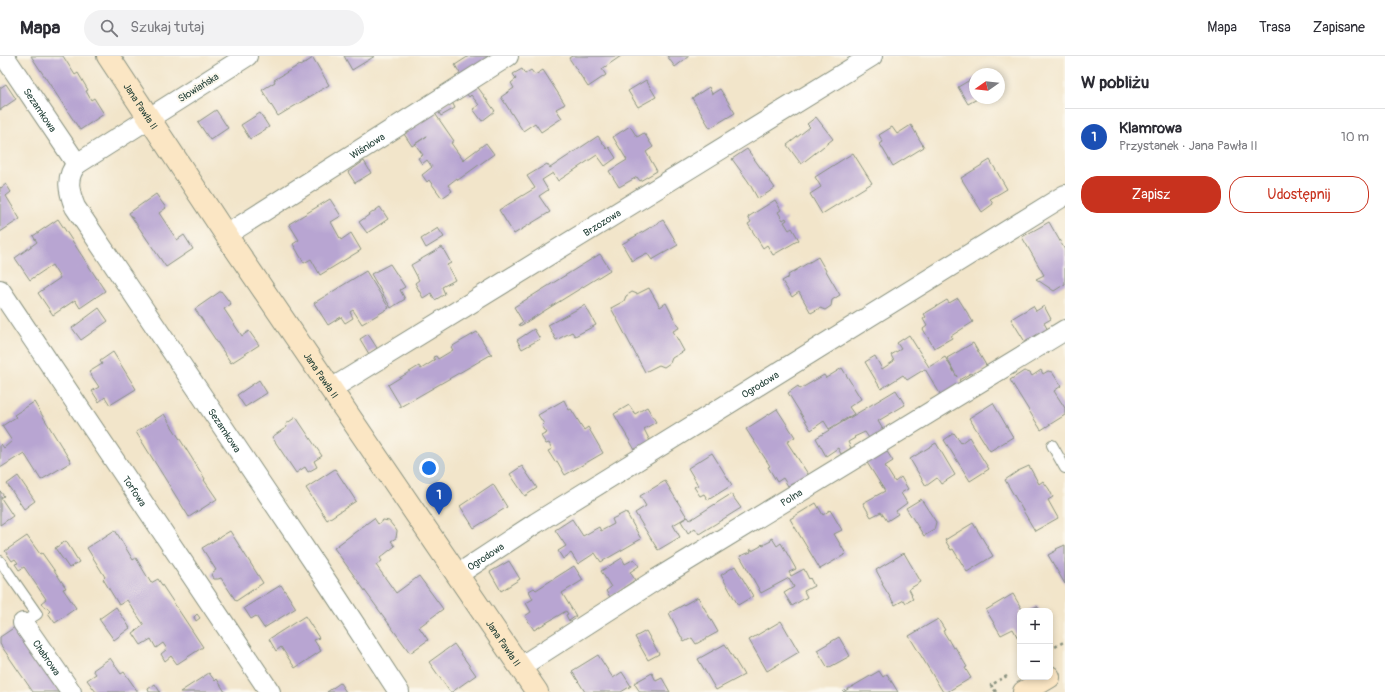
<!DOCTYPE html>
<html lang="pl">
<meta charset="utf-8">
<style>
body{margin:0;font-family:Pangolin,sans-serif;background:#f2f2f3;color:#2b2b33}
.controls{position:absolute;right:12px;bottom:12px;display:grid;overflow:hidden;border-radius:8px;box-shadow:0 2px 6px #0003}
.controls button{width:36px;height:36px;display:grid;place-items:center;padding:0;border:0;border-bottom:1px solid #e1e1e2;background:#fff;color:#2b2b33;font:20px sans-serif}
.compass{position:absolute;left:969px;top:12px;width:36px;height:36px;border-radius:50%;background:#fff;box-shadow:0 2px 6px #0003;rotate:256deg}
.you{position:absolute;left:429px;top:412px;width:14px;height:14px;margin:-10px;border:3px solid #fff;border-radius:50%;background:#1a73e8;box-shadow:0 0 0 6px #1a73e833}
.badge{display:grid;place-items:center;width:26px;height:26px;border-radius:50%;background:#c8321e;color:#fff;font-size:13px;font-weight:700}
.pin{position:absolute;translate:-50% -33px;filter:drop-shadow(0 1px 2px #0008)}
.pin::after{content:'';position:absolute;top:21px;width:14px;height:12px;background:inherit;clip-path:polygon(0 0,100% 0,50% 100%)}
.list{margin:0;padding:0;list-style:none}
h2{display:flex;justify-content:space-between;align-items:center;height:52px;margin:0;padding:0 16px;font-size:17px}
h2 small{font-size:13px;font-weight:400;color:#7c7c81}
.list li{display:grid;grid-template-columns:26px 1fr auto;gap:12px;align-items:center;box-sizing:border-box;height:56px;padding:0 16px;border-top:1px solid #e1e1e2}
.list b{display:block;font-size:15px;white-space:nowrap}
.list p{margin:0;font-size:13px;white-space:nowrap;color:#7c7c81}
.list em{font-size:13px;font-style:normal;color:#7c7c81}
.actions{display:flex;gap:8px;padding:12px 16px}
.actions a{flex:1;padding:9px 0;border:1px solid #c8321e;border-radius:16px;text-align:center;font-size:14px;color:#c8321e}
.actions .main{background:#c8321e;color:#fff}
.icon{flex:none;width:22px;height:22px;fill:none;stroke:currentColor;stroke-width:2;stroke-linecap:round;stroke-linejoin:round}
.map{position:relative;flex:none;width:1065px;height:636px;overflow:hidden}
header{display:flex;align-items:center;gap:24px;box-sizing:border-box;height:56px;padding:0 20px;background:#fff;border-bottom:1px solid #e1e1e2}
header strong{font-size:19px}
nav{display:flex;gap:22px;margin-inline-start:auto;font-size:14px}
.search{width:280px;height:36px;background:#f2f2f3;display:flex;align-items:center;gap:10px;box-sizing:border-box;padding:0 14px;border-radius:22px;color:#7c7c81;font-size:15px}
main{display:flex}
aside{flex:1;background:#fff}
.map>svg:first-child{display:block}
.building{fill:#b8a5d2}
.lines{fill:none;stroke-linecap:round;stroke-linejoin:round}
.lane-casing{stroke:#88917f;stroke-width:12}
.street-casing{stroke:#88917f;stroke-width:22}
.secondary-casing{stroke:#88917f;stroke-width:24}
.path{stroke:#88917f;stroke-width:2.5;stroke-dasharray:3 3;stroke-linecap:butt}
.lane{stroke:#fff;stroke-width:10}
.street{stroke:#fff;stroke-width:20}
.secondary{stroke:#fbe6c4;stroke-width:22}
.labels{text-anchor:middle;stroke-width:4;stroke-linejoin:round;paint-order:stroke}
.street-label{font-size:10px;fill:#1f3d34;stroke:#fbf7ec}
</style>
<header>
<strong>Mapa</strong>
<div class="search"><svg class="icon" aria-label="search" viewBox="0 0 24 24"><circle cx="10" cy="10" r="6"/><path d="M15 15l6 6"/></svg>Szukaj tutaj</div>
<nav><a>Mapa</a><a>Trasa</a><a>Zapisane</a></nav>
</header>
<main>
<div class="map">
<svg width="1065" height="636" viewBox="0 0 1065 636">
<rect width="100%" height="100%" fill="#fbf7ec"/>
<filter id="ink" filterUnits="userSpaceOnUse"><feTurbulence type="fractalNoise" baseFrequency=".025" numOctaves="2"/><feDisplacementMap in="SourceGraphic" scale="8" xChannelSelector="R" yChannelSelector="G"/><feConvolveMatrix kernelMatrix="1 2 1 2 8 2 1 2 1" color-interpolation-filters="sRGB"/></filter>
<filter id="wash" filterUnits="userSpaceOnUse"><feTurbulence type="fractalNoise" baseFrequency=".012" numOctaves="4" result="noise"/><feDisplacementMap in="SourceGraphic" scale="16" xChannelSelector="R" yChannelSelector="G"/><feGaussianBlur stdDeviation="0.9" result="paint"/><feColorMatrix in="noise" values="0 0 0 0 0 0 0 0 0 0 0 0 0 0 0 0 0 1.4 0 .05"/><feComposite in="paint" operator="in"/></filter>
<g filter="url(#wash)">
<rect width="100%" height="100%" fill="#f2e5ca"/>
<g id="blocks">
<path class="building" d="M31,0h32l12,19 3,-2 10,17 -2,1 5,9 3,-2 10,16 -24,16z
M344,0h31l-23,14z
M469,0h23l-31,19 -6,-10z
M572,0h49l-19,13 4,6 -18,12 -19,-29z
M667,0h22l-14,11z
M313,2l16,27 -51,31 -16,-26 13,-8 -1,-2 25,-15 1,1z
M522,13l3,5 6,-4 4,5 8,-5 22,34 -9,5 6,9 -21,14 -6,-9 -12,8 -22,-34 13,-9 -3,-5 5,-4 -3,-5z
M975,21v21h4l-11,6 -10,-17z
M646,24l10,17 -18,10 -10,-16z
M474,26l21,29 -13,10 -9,-12 6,-4 -8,-10 -2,2 -5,-7z
M6,28l10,15 -16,11v-22z
M709,31l3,7 8,-5 15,24 -25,15 -18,-30z
M451,44l4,8 -14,8 -5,-8z
M216,54l12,18 -18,12 -12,-18z
M434,56l20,29 -3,2 12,17 23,-17 8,11 -36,26 -1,-2 -9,7 4,6 -10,7 -13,-18 -2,2 -5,-7 10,-8 -5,-7 -5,4 -4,-6 5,-3 -8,-11 12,-8 -15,10 -8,-12z
M260,57l9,14 -19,12 -9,-14z
M816,61l17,22 -32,25 -14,-19 23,-18 -3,-3z
M911,69l13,22 -31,19 -13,-22 3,-2 -4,-7 13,-8 5,7z
M630,70l7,11 7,-4 9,14 -7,5 11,19 -17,10 -3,-4 -18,10 -10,-16 18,-11 -14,-23z
M598,80l9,13 2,-2 7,11 -11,8 -8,-11 -39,26 -5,-8 -11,7 6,10 -9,6 11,16 -36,22 -15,-24 36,-22 -8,-12 20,-12 3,4z
M747,93l28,39 -17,11 -10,-18 -16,-22z
M853,97l19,30 -50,31 -12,-20 11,-7 -6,-10z
M990,104l17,29 -17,10 3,5 -11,8 -21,-34z
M364,105l7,12 -16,10 -7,-11z
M6,128l5,8 -5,4 14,23 -20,13v-45l1,1z
M156,138l10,14 -7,5 18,27 7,-5 9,14 -27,18 -37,-54z
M330,143l11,17 -10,6 10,18 10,-7 10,17 -41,25 -9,-16 -7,4 -11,-19 6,-4 -10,-16z
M775,144l6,10 -3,2 5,8 3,-2 1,2 -3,2 5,8 3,-2 7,12 -26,15 -6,-10 -4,3 -15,-24 3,-2 -3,-5z
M380,151l8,12 -21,14 -8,-11z
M58,163l47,72 -25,17 -5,-8 -22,15 -15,-22 22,-15 -8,-13 -22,15 -15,-22 22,-16 -4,-6z
M663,164l15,25 -26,15 -5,-7 -15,8 -10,-17z
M1049,166l16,28v34l-11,7 -18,-12 8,-4 -22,-38z
M438,172l6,9 -18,11 -5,-9z
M442,191l9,16 -4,2 8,15 -13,7 3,7 -10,6 -4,-7 -8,5 -8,-15 4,-3 -8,-15z
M600,198l10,16 -90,56 -1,-2 4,-2 -9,-15z
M818,201l22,38 -8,5 -1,6 -6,4 -5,-2 -9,5 -12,-21 -7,5 -10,-16 7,-4 -1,-2z
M390,208l15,23 -5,3 5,9 -14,9 -20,-34z
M366,215l23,37 -27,16 -9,-14 -3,2 3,6 -8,5 -4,-6 -13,8 -14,-22z
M649,232l11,19 6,-4 13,25 -6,3 11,20 -12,7 -2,5 -6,4 -5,-2 -14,7 -34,-64 13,-7 2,-5 6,-4 5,2z
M221,235l10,13 -7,5 18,27 7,-5 10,14 -28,18 -36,-54z
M958,242l15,24 -22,14 1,2 -18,10 -11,-19 4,-3 -4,-7 3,-2 -2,-3 23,-14 2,3z
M585,249l11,20 -21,11 -3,-4 -16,8 -8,-15z
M1033,250l3,5 8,-5 7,13 -7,4 5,9 -22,13 -16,-26z
M99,252l9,13 -27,19 -9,-12z
M534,273l6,10 -18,10 -5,-9z
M477,276l13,21 2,1 -92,53v-2l-12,-20 31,-19 2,3 14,-9 -2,-3 3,-1 2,3 15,-9 -2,-3z
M368,278l9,14 -8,6 -9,-15z
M909,279l20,32 16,-10 12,20 -10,-19 26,-15 14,24 -15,9 -1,-3 -12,7 3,5 -20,12 -17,-28 -18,11 -4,-5 -22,14 -16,-27 10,-6 7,13 12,-8 -3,-6 10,-6 -4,-6z
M113,296l23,37 -26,16 -5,-8 -6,5 -7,-11 7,-4 -10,-15 13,-8 -2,-3z
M842,312l19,31 -12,8 5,7 -25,15 -5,-8 -13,9 -23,-37 10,-7 2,3 24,-14 2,3z
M1041,314l2,4 5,-3 4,1 9,14 -7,5 11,17v7l-24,15 -31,-50 14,-9 6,2 2,3z
M259,324l8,13 -22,14 -8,-12z
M896,334l9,15 -27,16 7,12 -14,8 -6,-9 -11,5 1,1 -7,4 3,6 -10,6 -3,-6 -12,8 -10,-18z
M564,344l5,10 2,-1 13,21 4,-3 15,26 -38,22 -8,-14 -2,1 -7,-11 4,-2 -3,-6 -3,1 -5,-8 6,-3 -5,-7 2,-2 -6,-9z
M34,346l37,60 -30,18 -17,-27 -24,15v-23l1,-1 3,4 8,-7 -10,-15 14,-9 -2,-2z
M993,347l20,34 -23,14 -21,-33z
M629,349l6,9 12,-7 9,15 -12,7 6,12 -15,9 -21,-36z
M777,353l18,28 -8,5 23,35 -14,9 -2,-3 -6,3 -5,-8 -6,4 -9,-15 2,-1 -24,-37z
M164,358l41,65 -1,1 13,19 -28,18 -53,-85z
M296,361l26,39 -8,5 3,6 -9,5 -3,-5 -9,6 -24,-36 15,-10 -1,-3z
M954,377l7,10 8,-6 20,32 -19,12 -26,-41z
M936,387l19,32 -14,9 -4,-6 -11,8 -16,-27z
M886,394l7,11 -8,5 10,16 6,-5 7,12 -7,4 6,10 -11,8 2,3 -11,7 -6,-9 -10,5 -8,-14 22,-12 -19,-30z
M712,397l20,32 -24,15 -4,-6 -4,2 -6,-9 4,-2 -10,-17z
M522,410l15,22 -12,8 -15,-22z
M1029,410l10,18 4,-3 6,8 4,8 -5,3 10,18 -23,13 -30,-51 13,-9z
M335,413l21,32 -29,19 -21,-32z
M18,420l17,25 -11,8 -17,-25z
M665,425l22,36 -14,8 7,12 -22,13 -23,-37 11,-7 -6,-10z
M493,428l14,23 -33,21 -14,-22z
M0,435l4,5 -3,2 12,18 -13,9z
M731,438l10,14 -42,26 -4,-6 -7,5 -7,-12 7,-4 2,3z
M921,443l15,23 -2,8 -10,6 -18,-28z
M816,447l7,12 7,-5 12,20 -8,4 12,20 -26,15 -30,-50z
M626,456l15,27 -40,23 -6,-9 -17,11 -7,-11 -8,6 -5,-8 8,-5 -11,-16 17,-11 11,17 16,-9 2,4 13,-7 -2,-5z
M374,462l4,6 5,-4 6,1 8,10 -1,7 -5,3 4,5 -15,12 2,3 -6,4 20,28 23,-17 24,33 -24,18 9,13 -18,13 -76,-105z
M973,467l20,33 -26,16 -14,-23 -2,1 -6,-10z
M115,474l18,30 3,-2 15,25 7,-4 45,68 -26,17 -6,-8 -6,5 -4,-7 6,-5 -4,-6 -7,5 -5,-9 -10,6 -8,-12 11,-8 -17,-25 -8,5 -16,-26 2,-2 -18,-29z
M230,475l33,52 -27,18 -15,-23 -3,1h-4l-3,-4 2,-3 3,-2 -14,-22z
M27,480l13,18 2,-1 12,17 12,18 -3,1 13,19 -21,15 -7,-10 2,-2 -3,-4 -2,1 -4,-5 5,-4 -22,-32 -5,3 -4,-6 3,-1 -3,-4 -3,2 -7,-10z
M772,482l5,8 4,-3 15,26 -7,3 2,4 13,-7 5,10 1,-1 4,8 -10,5 3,6 -15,9 -8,-13 10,-6 -5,-9 -28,15 -21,-37 11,-4 -1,-2 2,-1v2l9,-5v-1l1,-1 1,1 8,-4 -1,-2z
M66,485l13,21 -10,6 -14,-20z
M1065,489v39l-17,-29 9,-5 -1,-1z
M904,497l17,29 -12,7 3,6 -1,1 2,3 -7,4 -2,-3 -9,5 -13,-21 1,-1 -7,-13z
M622,502l3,6 9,-5 5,7 -9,6 5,8 -25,17 -4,-6 5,-4 -10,-16z
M509,505l11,18 -19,12 -11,-19z
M574,510l9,14 -21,13 14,23 -7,5 -3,-6 2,-1 -2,-3 -32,19 -9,-14 6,-4 -5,-9 7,-4 -4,-8 5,-3 2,2z
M735,510l18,30 -15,9 -17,-30z
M281,529l15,23 -32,20 -8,-12 -5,3 -7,-11z
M1013,538l10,17h-3v31l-7,-13 -12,6 -15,-25z
M698,541l20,35 -22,12 -4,-6 -8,4 -15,-29z
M1037,550l3,5h-12z
M116,551l14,21 -16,12 -15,-21z
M197,558l3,4 -4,3 -2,-4z
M305,560l14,22 -5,2 7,11 -26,17 -14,-21 -5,4 -7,-12z
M938,563l7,11 -2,1 5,8 5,9 2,-1 12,20 -2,1 6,10 -24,14h-4l-34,-56z
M781,565l18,31 -32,19 -18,-31z
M15,571l45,65h-27l-33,-48v-7z
M646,575l13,23 -11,6 -13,-23z
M839,581l11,19 -22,12 -11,-18z
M454,588l22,31 -24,17h-2l-21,-30z
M725,588l19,31 -28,15 -18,-31z
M598,599l15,23 9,-6 9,14 -10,6h-36l-13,-21z
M110,602l11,16 3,-2 14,20h-42l-9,-12 9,-6 -3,-4z
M879,615l4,6 4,-3 11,18h-55z
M209,617l6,8 2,-2 8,13h-45z
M652,617l4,8 6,-3 8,14h-30l-6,-9z
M340,627l6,9h-19z
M155,628l5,8h-11l-1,-3z"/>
</g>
</g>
<g filter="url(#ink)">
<use href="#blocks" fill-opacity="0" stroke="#88917f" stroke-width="1"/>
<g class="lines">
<defs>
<path id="lane" d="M1052,389l13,23
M0,505l37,53 -14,9"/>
<g id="street">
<path id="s1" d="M4,0l73,108"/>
<path id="s2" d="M247,0l-170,108c-12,13 -8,28 -2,43l254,378 70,107"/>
<path id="s3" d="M226,179l282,-179"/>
<path id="s4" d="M0,234l270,402"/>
<path id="s5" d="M331,333l541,-333"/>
<path id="s6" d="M457,519l79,-52 529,-328"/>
<path id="s7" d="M23,567l48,69"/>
<path id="s8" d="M520,611l137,-88 408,-249"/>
</g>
<g id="secondary">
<path id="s9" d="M108,0l118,179 311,457"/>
<path d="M1024,636l25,-15"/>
</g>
</defs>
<use href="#lane" class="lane-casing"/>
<use href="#street" class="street-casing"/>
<use href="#secondary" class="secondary-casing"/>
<path class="path" d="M1050,594l15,-9
M996,636l-5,-7 16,-9"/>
<use href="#lane" class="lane"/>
<use href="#street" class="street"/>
<use href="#secondary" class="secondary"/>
</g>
</g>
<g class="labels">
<g class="street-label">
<text transform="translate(198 31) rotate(-32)" y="4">Słowiańska</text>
<text dy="4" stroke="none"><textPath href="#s9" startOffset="60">Jana Pawła II</textPath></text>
<text dy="4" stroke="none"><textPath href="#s1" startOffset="65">Sezamkowa</textPath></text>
<text dy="4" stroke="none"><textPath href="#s3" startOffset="167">Wiśniowa</textPath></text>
<text dy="4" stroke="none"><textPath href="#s5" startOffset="318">Brzozowa</textPath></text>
<text dy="4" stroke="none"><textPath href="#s9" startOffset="384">Jana Pawła II</textPath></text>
<text dy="4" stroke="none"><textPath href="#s6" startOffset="358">Ogrodowa</textPath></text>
<text dy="4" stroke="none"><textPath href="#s2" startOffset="516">Sezamkowa</textPath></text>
<text dy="4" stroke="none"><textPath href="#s4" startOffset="242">Torfowa</textPath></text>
<text dy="4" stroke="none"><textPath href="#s8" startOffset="320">Polna</textPath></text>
<text dy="4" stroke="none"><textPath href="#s6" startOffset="34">Ogrodowa</textPath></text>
<text dy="4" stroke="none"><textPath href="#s9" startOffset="708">Jana Pawła II</textPath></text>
<text dy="4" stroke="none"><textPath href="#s7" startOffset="42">Chabrowa</textPath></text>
</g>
</g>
</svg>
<div class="controls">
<button>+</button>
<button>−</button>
</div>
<svg class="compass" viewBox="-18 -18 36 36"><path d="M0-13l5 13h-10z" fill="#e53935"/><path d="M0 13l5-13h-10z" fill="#7c7c81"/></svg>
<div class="you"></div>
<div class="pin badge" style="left:439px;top:459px;background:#1a4fb4">1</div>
</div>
<aside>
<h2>W pobliżu<small></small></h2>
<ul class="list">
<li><span class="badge" style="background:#1a4fb4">1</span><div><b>Klamrowa</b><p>Przystanek · Jana Pawła II</p></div><em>10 m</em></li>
</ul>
<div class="actions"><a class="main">Zapisz</a><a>Udostępnij</a></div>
</aside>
</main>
